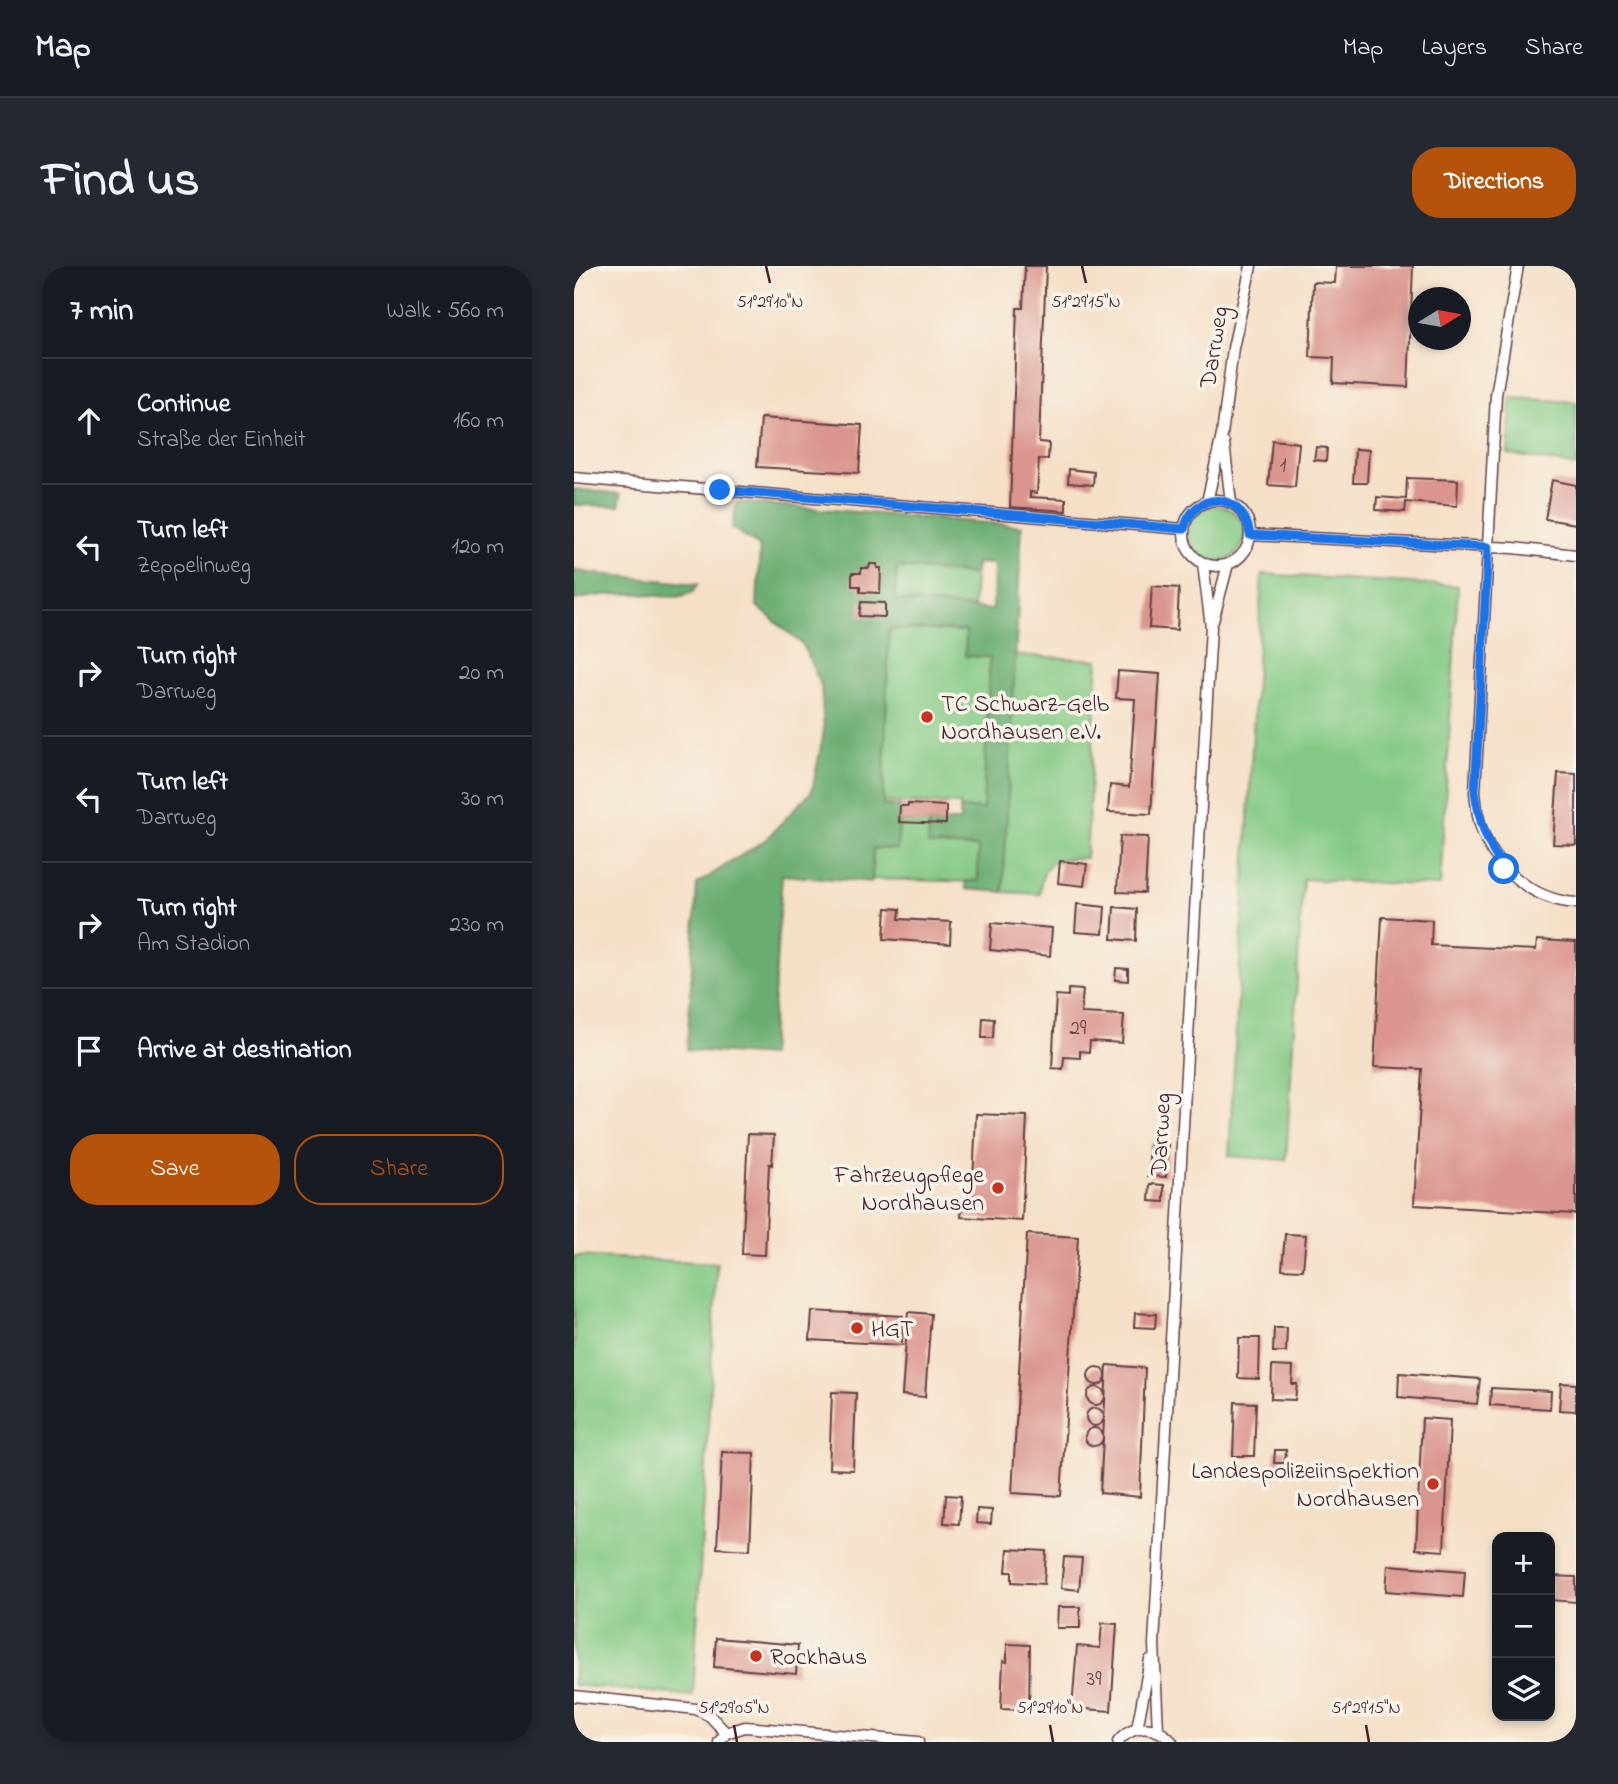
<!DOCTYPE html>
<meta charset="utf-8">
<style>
body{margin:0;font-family:"Indie Flower",sans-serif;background:#242831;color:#f1f3f6}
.controls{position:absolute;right:21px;bottom:21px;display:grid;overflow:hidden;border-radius:14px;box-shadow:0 4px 10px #0003}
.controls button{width:63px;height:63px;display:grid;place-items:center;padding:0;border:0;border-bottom:2px solid #363941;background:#171b24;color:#f1f3f6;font:35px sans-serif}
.compass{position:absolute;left:834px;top:21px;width:63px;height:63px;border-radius:50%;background:#171b24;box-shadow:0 4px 10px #0003;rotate:79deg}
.stop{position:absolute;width:21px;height:21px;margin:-16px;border:5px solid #1a73e8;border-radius:50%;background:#fff}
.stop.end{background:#1a73e8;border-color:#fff;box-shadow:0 2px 7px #0008}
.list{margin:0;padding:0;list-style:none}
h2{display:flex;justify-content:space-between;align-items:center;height:91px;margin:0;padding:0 28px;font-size:30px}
h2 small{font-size:23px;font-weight:400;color:#9ea1a6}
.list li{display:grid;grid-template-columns:46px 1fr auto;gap:21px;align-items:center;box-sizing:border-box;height:126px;padding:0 28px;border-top:2px solid #363941}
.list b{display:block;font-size:26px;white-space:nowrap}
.list p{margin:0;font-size:23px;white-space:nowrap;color:#9ea1a6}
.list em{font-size:23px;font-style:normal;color:#9ea1a6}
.actions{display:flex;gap:14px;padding:21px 28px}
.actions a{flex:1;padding:16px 0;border:2px solid #b45309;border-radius:28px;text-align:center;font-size:24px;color:#b45309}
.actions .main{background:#b45309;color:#fff}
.icon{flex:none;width:38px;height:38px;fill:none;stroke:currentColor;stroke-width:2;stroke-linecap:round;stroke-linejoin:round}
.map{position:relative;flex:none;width:1002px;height:1476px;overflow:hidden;border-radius:28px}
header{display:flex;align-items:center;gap:42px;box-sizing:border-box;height:98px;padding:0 35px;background:#171b24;border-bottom:2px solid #363941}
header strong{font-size:33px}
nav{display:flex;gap:38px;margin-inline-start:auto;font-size:24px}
.intro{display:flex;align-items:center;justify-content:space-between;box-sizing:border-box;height:168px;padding:0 42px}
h1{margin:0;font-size:49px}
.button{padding:18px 32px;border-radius:28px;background:#b45309;color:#fff;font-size:24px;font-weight:700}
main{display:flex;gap:42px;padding:0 42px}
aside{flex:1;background:#171b24;border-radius:28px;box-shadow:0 4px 10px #0003}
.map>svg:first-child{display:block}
.green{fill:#83c983;stroke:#667457;stroke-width:2}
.forest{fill:#6aad71;stroke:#5a664e;stroke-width:2;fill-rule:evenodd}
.building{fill:#da968e}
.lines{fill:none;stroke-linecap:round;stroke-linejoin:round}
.minor-casing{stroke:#643c42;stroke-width:13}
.minor{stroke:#fff;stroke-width:10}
.route{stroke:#1a73e8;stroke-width:9}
.ticks{fill:none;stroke:#4a1f2b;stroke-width:2.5}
.poi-dot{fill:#c8321e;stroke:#f7f3e8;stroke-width:2.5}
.labels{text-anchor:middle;stroke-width:7;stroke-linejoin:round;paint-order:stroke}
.number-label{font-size:21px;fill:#6e3d44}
.street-label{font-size:24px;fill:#4a1f2b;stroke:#f7f3e8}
.poi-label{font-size:24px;fill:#4a1f2b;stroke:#f7f3e8;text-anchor:start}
.ticks-label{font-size:18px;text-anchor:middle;fill:#4a1f2b;stroke:#f7f3e8;stroke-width:7;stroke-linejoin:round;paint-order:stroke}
</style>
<header>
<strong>Map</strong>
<nav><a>Map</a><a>Layers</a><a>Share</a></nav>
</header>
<div class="intro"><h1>Find us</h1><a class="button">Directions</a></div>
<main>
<aside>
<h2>7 min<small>Walk · 560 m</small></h2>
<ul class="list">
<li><svg class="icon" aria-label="ahead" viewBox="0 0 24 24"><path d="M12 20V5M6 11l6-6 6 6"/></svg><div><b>Continue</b><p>Straße der Einheit</p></div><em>160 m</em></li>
<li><svg class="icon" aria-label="left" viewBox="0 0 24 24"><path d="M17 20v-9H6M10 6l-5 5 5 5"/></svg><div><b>Turn left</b><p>Zeppelinweg</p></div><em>120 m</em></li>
<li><svg class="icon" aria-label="right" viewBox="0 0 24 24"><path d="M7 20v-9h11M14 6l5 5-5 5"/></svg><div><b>Turn right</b><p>Darrweg</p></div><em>20 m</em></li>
<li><svg class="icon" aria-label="left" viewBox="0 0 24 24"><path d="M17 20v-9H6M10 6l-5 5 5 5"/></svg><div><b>Turn left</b><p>Darrweg</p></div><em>30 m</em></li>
<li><svg class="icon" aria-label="right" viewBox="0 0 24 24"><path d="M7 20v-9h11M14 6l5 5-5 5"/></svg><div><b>Turn right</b><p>Am Stadion</p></div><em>230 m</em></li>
<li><svg class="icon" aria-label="arrive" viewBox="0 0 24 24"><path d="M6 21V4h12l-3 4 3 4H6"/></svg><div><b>Arrive at destination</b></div></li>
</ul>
<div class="actions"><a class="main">Save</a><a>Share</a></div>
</aside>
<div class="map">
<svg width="1002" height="1476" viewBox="0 0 1002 1476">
<rect width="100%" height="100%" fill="#f7f3e8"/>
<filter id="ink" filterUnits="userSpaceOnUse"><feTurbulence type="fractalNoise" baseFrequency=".0143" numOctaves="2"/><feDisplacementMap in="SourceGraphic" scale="14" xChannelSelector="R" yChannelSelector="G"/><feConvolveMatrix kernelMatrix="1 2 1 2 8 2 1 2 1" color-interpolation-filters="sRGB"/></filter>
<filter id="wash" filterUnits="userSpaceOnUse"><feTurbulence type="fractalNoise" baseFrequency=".00686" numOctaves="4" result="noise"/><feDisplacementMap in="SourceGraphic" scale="28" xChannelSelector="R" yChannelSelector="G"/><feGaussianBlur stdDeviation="1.57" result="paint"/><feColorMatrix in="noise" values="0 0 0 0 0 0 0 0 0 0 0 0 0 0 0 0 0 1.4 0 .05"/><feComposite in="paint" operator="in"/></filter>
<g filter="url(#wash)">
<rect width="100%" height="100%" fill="#f5e0c7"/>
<path class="green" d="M937,132l65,4v64l-68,-12z
M614 268a28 28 0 1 1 56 0a28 28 0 1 1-56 0Z
M323,301l78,7 -2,35 -79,-9z
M688,308l196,12 -18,300 -137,-7 -17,281 -57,-4z
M315,363l77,2 24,25 -7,153 -23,-1v-4l-77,-2z
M440,389l84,5 -12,198c-30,0 -45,2 -46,36l-37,-2z
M325,556l30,1v22l50,2 -1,35 -106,-3 1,-31 24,1z
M0,990l143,7 -24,433 -119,-11z"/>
<path class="forest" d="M0,223l47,5 -2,12 -45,-1z
M163,236l285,24 -19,366 -37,-3v-8h12v-34l-50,-2 1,-22 16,1 1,-3h14v-13l23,1 7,-152 -25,-1 1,-25 -77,-2 -6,176 17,1 -3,43 -24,-1 -1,34 -90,-7 -12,181 -83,-6 10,-166 68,-44 47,-49 12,-60 -3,-46 -18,-40 -46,-39 3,-59 -28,-19zM402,297l18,1 -1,46 -98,-10 2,-33 78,7z
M0,304l15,3 109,11 -5,8c-19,9 -33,3 -53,2 -22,-1 -45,1 -66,6z"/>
<g id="blocks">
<path class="building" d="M451,0h21l-7,176 10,1 -1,16h-9l-2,34 -7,-1v5l36,2v12l-56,-4 7,-199h6z
M762,0h77l-5,121 -75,-4 1,-25 -24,-1 3,-75 22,1z
M187,152l101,7 -3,48 -102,-6z
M698,174l27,3 -4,44 -27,-2z
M742,181l11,1 -1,13 -12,-1z
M781,183l14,1 -2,33h-14z
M495,203l25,3 -1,13 -25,-2z
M833,212l51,2 -1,26 -51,-4 -1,10 -29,-2 1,-13 29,2z
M978,214l24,5v39l-31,-5z
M296,298h7v4h4l-1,25 -20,-1v-6h-8v-13h9v-5h8z
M578,320l27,2 -2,42 -28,-2z
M287,336l24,1v14l-26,-1z
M544,405l42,3 -9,140 -43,-2 2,-27 19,2 6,-88 -19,-1z
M984,507l18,1v71l-23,-1z
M334,538l38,2v18l-47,-2 1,-16h8z
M546,570l28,1 -3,56 -28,-1z
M486,595l27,3 -3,22 -26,-3z
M503,638l28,3 -2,27 -28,-2z
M540,641l23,2 -1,32 -24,-2z
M312,642l14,1 -1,10 52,3 -1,22 -66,-5z
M808,651l50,3 -1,25 105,5 1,-10 39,2v272l-162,-9 8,-136 -48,-2z
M418,657l60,5 -2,28 -60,-6z
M542,702l12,1v12l-13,-1z
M494,723l15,1 -2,23 43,2 -2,28 -32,-2 -1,11 -9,-1v7l-16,-1 -1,12 -11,-1 4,-73 12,1z
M409,752l11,1 -1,19h-11z
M402,848l51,2 -5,105 -61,-4 1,-11 10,1z
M174,868l26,1 -2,30 -3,-1 -4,91 -23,-1z
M576,877l18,1 -2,33 -18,-1z
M576,918l14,1v17l-15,-1z
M453,968l51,3 -17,259 -49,-3z
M711,968l21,1 -3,35 -21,-1z
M238,1045l91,5 -1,29 -92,-5z
M334,1046l23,2 -6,83 -23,-2z
M561,1047l21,1 -1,14 -21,-1z
M700,1062h13l-1,24h-13z
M665,1072h21l-1,41 -21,-1z
M533,1099l38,3 -5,129 -40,-4z
M698,1100l21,1 -1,17h5l-2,16 -24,-1z
M514 1110a9 9 0 1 1 18 0a9 9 0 1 1-18 0Z
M825,1107l81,6 -3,25 -79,-7z
M987,1117l15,1v27l-17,-1z
M513 1130a9 9 0 1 1 18 0a9 9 0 1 1-18 0Z
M917,1122l60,3 -1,18 -60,-4z
M258,1126l24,1 -3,77 -24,-1z
M661,1136l21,1 -2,53h-21z
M512 1151a9 9 0 1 1 18 0a9 9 0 1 1-18 0Z
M848,1152l28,2 -6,131 -28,-2z
M511 1171a9 9 0 1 1 18 0a9 9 0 1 1-18 0Z
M701,1184h11l-1,13h-11z
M148,1186l32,1 -4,97 -33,-2z
M372,1229l15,1 -2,28 -15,-1z
M403,1243l15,1 -1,14 -15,-1z
M434,1283l38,2 -2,33 -32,-2v-10h-6z
M490,1291l18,1 -3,32 -18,-2z
M814,1299l77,6 -2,26 -77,-6z
M976,1310l26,1v25l-26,-2z
M484,1341h22v21h-23z
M528,1357l15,1 -6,87 -39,-3 5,-62 23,2z
M142,1372l82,7 -2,29 -82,-7z
M433,1378l23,1 -1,65 -28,-1 2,-48 4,1z"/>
</g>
</g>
<g filter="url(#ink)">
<use href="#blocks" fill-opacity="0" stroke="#643c42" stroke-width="2"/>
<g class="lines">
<defs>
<path id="minor" d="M944,0l-22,129 -21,397c1,10 2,22 5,32 12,42 52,76 96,79
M650,177l7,60
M0,212l610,51
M610 267a33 33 0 1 1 66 0a33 33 0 1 1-66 0Z
M633,236l15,-67 11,-87 18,-82
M676,269l263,13 63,7
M639,355l15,-57
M0,1430l122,13 14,7 16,17
M563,1463l13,-69
M584,1464l-4,-86 57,-1017 -8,-63
M145,1476l7,-9 19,-6 173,15
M544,1476c15,-19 39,-17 54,0"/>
</defs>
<use href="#minor" class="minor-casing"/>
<use href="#minor" class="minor"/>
</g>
</g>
<g class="lines" filter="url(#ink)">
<path class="route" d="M146,224l464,39c11,-41 60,-37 66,6l238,12 -13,245c5,32 11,50 29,77"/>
</g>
<path class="ticks" d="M192,0l4,17M508,0l4,17M160,1459l3,17M476,1459l3,17M792,1459l3,17"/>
<g class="poi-dot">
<circle cx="353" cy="451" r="7"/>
<circle cx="424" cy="922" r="7"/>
<circle cx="283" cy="1062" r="7"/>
<circle cx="859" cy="1218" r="7"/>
<circle cx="182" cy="1390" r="7"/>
</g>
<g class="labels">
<g class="number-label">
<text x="709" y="205">1</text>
<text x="504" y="768">29</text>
<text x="520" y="1419">39</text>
</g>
<g class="street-label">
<text transform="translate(639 81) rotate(-81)" y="8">Darrweg</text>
<text transform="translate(586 868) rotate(-87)" y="8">Darrweg</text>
</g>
<g class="poi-label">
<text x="367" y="445">TC Schwarz-Gelb<tspan x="367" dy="28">Nordhausen e.V.</tspan></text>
<text x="410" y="916" text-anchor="end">Fahrzeugpflege<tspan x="410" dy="28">Nordhausen</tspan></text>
<text x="297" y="1070">HGT</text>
<text x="845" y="1212" text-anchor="end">Landespolizeiinspektion<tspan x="845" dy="28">Nordhausen</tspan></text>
<text x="196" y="1398">Rockhaus</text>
</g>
</g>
<g class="ticks-label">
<text x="196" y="41">51°29'10"N</text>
<text x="512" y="41">51°29'15"N</text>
<text x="160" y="1447">51°29'05"N</text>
<text x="476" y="1447">51°29'10"N</text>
<text x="792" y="1447">51°29'15"N</text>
</g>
</svg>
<div class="controls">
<button>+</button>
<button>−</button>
<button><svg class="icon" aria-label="layers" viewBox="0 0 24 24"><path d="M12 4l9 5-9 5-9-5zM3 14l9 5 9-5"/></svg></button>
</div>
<svg class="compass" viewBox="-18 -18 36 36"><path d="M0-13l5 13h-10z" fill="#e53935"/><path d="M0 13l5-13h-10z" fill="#9ea1a6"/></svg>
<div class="stop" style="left:930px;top:603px"></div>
<div class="stop end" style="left:146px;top:224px"></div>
</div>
</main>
